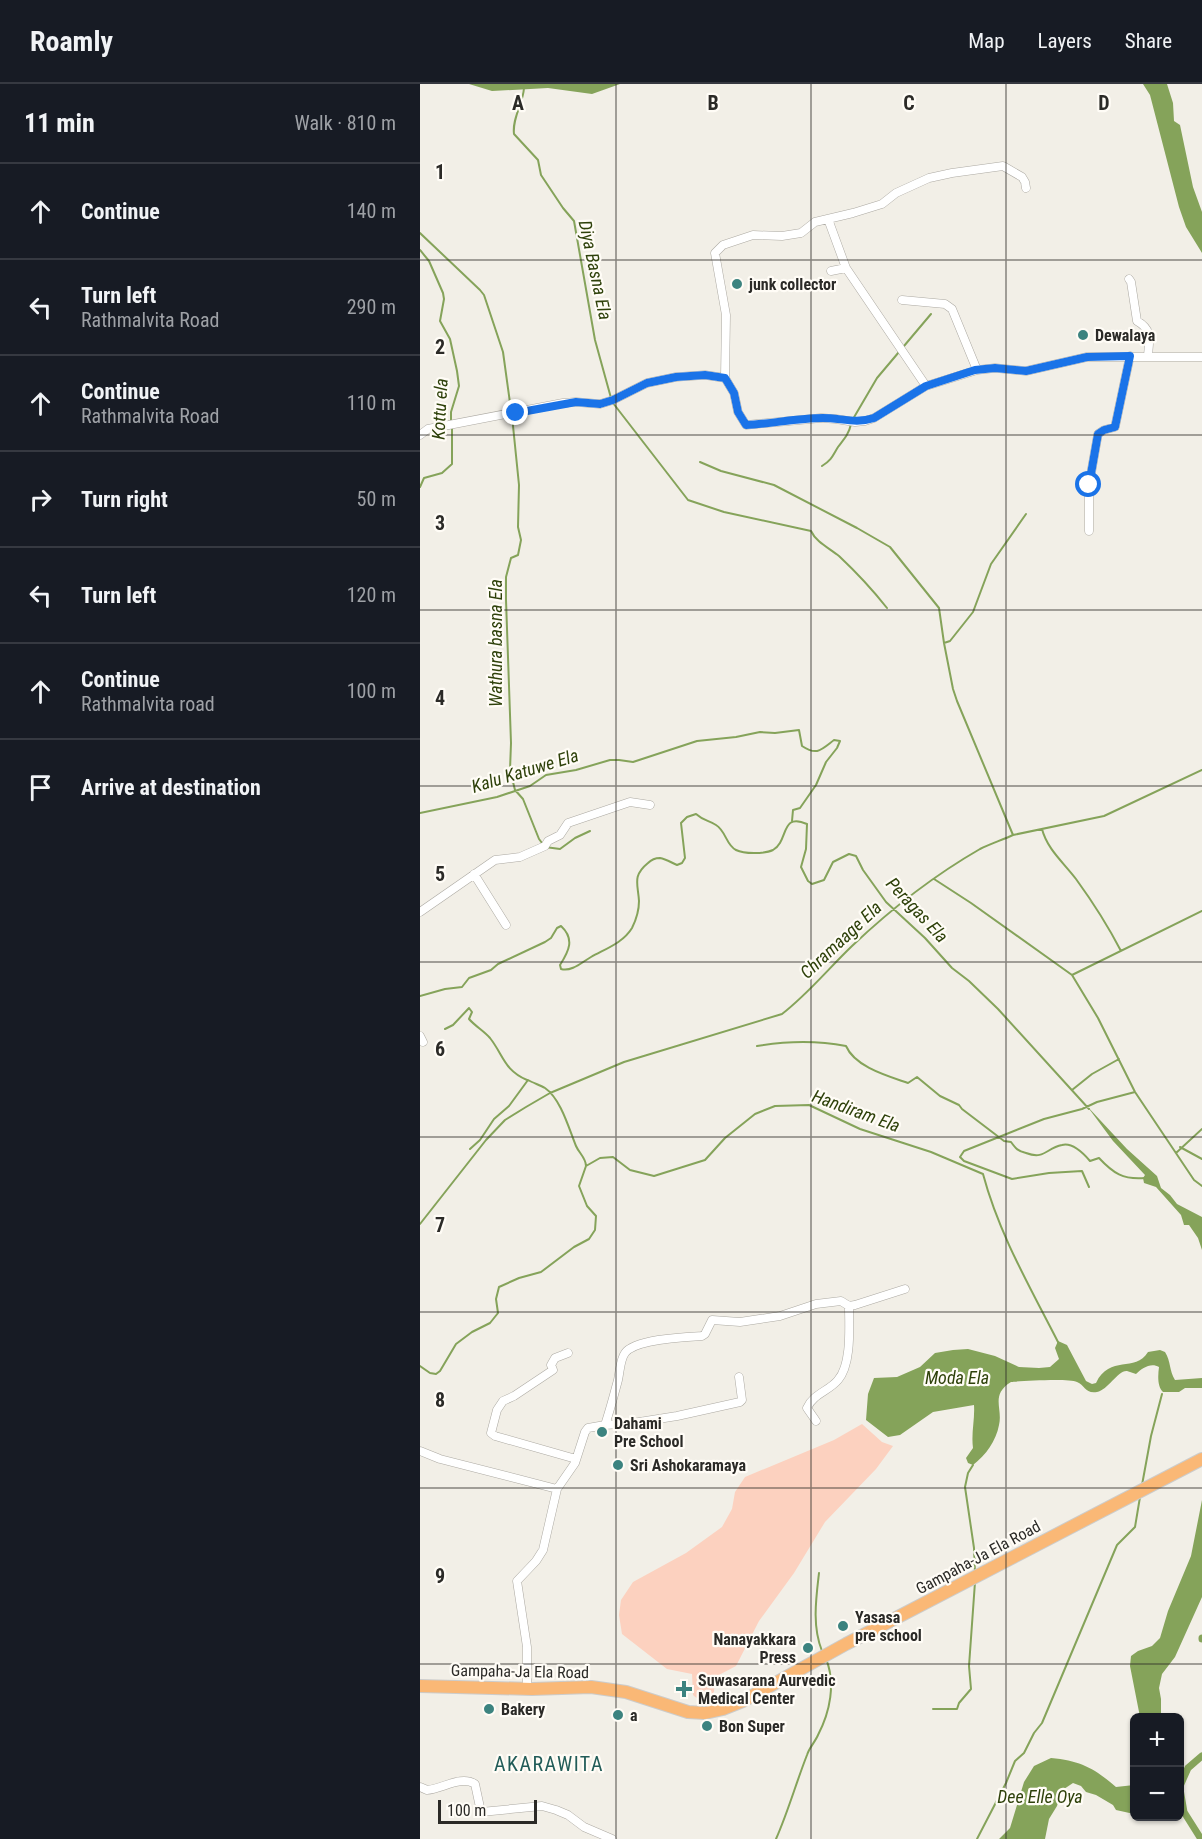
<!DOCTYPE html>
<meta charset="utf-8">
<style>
body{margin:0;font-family:"Roboto Condensed",sans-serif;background:#20242c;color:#f1f3f6}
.controls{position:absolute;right:18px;bottom:18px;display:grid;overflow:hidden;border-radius:9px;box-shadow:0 2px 4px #0004}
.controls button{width:54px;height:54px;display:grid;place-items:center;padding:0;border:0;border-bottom:2px solid #363941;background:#171b24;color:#f1f3f6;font:30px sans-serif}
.scale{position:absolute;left:18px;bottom:15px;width:99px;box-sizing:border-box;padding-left:6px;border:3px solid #2b2a27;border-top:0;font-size:16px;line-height:21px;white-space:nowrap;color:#2b2a27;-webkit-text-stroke:4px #fffcf6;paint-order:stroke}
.stop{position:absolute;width:18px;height:18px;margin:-14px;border:4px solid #1a73e8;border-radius:50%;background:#fff}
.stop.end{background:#1a73e8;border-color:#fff;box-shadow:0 2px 6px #0008}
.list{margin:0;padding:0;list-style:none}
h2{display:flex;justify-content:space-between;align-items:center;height:78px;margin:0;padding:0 24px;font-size:26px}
h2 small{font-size:20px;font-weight:400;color:#9ea1a6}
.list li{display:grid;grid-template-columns:39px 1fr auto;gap:18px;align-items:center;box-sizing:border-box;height:96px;padding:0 24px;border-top:2px solid #363941}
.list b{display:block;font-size:22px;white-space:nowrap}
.list p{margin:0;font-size:20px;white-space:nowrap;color:#9ea1a6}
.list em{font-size:20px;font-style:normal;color:#9ea1a6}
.icon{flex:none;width:33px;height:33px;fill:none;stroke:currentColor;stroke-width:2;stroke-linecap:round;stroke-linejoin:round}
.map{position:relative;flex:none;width:782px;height:1755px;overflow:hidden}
header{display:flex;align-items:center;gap:36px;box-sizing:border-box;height:84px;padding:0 30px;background:#171b24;border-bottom:2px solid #363941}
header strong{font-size:28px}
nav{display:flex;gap:33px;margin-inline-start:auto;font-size:21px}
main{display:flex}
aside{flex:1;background:#171b24}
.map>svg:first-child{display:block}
.green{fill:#fcd1bf}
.water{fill:#85a35a}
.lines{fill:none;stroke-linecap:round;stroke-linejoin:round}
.stream{stroke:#85a35a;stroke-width:2}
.canal{stroke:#85a35a;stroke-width:7}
.minor-casing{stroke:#aca9a2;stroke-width:9}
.trunk-casing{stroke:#cccccb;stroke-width:14}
.minor{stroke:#fff;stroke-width:8}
.trunk{stroke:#fab876;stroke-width:12}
.route{stroke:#1a73e8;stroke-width:8}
.grid{fill:none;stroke:#2b2a27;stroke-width:1.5;stroke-opacity:0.55}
.poi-dot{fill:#3c837f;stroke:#fffcf6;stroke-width:2}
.labels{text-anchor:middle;stroke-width:4.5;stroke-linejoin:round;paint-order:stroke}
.poi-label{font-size:16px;font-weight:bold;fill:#2b2a27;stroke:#fffcf6;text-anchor:start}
.street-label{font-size:16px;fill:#2b2a27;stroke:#fffcf6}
.water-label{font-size:18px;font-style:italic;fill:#2e410a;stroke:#fffcf6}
.quarter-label{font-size:20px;letter-spacing:1.5px;fill:#225c58;stroke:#fffcf6}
.grid-label{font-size:20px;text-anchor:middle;font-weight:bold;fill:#2b2a27;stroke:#fffcf6;stroke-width:4.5;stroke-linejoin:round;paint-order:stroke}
</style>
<header>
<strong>Roamly</strong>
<nav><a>Map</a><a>Layers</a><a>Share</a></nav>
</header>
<main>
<aside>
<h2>11 min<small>Walk · 810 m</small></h2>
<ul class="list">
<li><svg class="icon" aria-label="ahead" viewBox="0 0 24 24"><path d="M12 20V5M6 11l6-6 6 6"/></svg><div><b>Continue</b></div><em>140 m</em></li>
<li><svg class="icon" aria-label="left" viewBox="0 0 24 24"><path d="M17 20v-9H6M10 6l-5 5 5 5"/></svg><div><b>Turn left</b><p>Rathmalvita Road</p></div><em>290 m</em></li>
<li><svg class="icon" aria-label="ahead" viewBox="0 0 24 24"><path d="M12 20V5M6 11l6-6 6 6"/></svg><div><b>Continue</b><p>Rathmalvita Road</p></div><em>110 m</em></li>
<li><svg class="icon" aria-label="right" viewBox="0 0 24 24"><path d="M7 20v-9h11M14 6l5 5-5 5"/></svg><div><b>Turn right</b></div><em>50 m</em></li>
<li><svg class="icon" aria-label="left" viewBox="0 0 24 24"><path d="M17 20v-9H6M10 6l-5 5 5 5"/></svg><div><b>Turn left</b></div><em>120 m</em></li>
<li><svg class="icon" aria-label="ahead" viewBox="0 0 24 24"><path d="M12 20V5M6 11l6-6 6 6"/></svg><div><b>Continue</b><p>Rathmalvita road</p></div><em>100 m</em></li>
<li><svg class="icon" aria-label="arrive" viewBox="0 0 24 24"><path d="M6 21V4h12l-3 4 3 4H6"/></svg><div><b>Arrive at destination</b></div></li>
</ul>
</aside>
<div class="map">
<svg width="782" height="1755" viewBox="0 0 782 1755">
<rect width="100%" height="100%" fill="#f2efe7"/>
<path class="green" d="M442,1340l20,18 11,4 -17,23 -51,53 -31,51 -35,48 -23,45 -21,11 -1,15c-6,5 -15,10 -21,3l-1,-21 -25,-5 -45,-35 -3,-19 2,-15 12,-18 53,-29 36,-26 10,-18 3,-17 10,-15 89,-37z"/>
<path class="water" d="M49,0h151l-28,10 -44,-6 -56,3z
M723,0h24l6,19 1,18 6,4 13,62 9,25v41l-16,-26 -7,-20 -29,-112z
M667,1022l40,43 30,27 4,12 9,7 7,9 25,13v33l-4,-12 -9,-13h-5l-3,-10 -25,-28 -12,-4 -1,-5 2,-3 -32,-34z
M638,1257l9,4 19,36 6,3 4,-1c14,-29 39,-10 52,-31l12,-2 5,2c6,9 4,19 10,28l27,-2v10h-17l-6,4h-16c-6,-6 -5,-17 -4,-25 -8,-5 -17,1 -23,7 -3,-1 -6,-2 -9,-3 -9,-1 -19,19 -30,21 -12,2 -12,-7 -20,-10 -8,-4 -55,-1 -66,0 -21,13 -8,26 -12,43 -3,16 -13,30 -26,40l-5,-2 -2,-5 7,-10c-2,-15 2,-28 1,-43l-41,7 -33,23 -12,2 -22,-17 2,-26 6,-16 23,-1 23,-10 15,-14 18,-3 15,-1 27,7 24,11 20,1 11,-1 9,-8 -4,-11z
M782,1416v97l-27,60 -13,17 -3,14 2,11v18h-21l-10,-51 1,-10 7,-5 14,-5 8,-8 8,-27 23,-55z
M631,1674c30,3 43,10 65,29l18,-2v29l-18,-4 -3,-5 -17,-10 -10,-3 -5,-6 -8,-3 -12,8 -4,15 -8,13 -4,20h-46l11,-11 14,-46 10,-16z"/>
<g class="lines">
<path class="stream" d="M104,4c-1,16 -12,30 -10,46l24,26 3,15 22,33 11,13 21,119 16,58
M0,149l60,57 4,5 19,57 8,58
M0,166l9,11 14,32 1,6 -4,22 10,18 7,32 2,15 -8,26v10
M193,319l75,97 36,12 87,19c5,11 18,17 28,25 17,16 33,33 48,52
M92,332l7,69 -1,42 3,13 -3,15 -7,3 -5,19v23l5,143 -1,27 5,20 8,9 16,40 6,8 15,2 15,-11 15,-7
M433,335l24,-41 54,-64
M280,378l21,9 53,14 83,43 33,19 49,61 5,35
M402,382c10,-6 11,-11 16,-19 6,-8 11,-13 13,-23
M0,403l4,-9 18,-5 10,-9v-36
M0,729l77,-16 33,-11 16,-11 30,-5 34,-10h9l14,2 64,-21 39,-4 24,-5 15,1 24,-3 3,16c15,10 19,4 32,-6l6,1 -3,7 -11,14 -10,23 -16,23 -7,2 -1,11
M622,745c5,20 22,34 34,50 16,22 32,47 45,72
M593,751l91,-19 98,-46
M514,795l37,24 101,72 26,43 37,74 59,88 8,6
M652,891l130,-64
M0,912l25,-7 17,-2 7,-9 22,-8 7,-6 47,-22 6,-4 6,-10 4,-2c14,13 8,25 -1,39l1,4c11,3 21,-7 30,-12 14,-8 32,-14 41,-29 4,-8 7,-18 7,-27 -1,-17 -7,-25 9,-38 3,-3 7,-5 12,-5 6,1 12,5 17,7l5,-2 3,-5 -4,-35 6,-6 9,-3c8,7 12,6 20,11 10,6 10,20 20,25 6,3 11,3 18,3 6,0 13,0 19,-3 16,-9 7,-38 34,-26l-1,25 -5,18 7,14 4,3 12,-4 9,-18 16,-8 7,2 7,14 23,32 39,36 27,30 17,13 29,28 91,100
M25,945l8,-4 16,-17 3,4 -3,7c6,7 15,12 21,19 14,18 14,32 37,42
M337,962c30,-5 58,-6 89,0 9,21 42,30 62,37l9,-6 23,19 19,9 3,4 42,32 7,1c5,7 7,9 15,11 19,7 20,-5 36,-8 11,-3 22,9 28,16l9,-3c14,15 24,22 46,20
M652,1006l20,-16 27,-15
M760,1063l22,12
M50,1065l10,-9 14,-21 15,-13 19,-26c5,3 12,5 17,8 16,11 24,41 31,58 3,7 10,12 10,20
M756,1069l26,-24
M669,1103l-7,-16 -33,2 -37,6 -48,-18 -4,-4 4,-6 80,-32 38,-10 15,-7 38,-10
M0,1140l66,-84 19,-20 21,-13 24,-14 74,-31 158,-48c26,-20 46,-45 70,-68 38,-36 81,-70 128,-97 10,-5 22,-9 33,-14l-56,-134 -4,-12 -9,-46 6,-2 23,-29 18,-48 35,-50
M0,1282l10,7 6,1 4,-3 16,-27 16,-12 18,-9 8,-10 -2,-14 3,-12 20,-9 22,-6 33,-25 15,-8 6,-9 1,-14 -9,-10 -8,-20 7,-20 14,-8 13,-1 17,13 24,6 51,-16 20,-22 30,-24 20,-8 34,-1 51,24 71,23 52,22c16,60 47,113 75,168
M553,1381l-5,8 -3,14 9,61 1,25
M722,1401l9,-49 11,-42
M399,1489c-3,26 -7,53 3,78
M513,1625h24l2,-6 12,-14 -2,-23 6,-84
M356,1755c12,-27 20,-56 31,-84 2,-7 8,-13 11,-20 12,-23 18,-52 8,-76
M557,1755l29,-56 9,-22 9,-8 10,-20 8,-10 75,-178 18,-18 5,-30"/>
<path class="canal" d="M782,1554v1
M760,1702l8,-18 14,-12
M760,1705l4,23 17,27"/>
<defs>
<path id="minor" d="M408,135l18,49 80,118
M411,187l15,-3
M709,195l2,3 6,39c16,9 12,19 11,35
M482,216l43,4 7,5 25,61
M305,294l1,-63 -11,-62 8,-8 30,-10 29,1 19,-3 14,-11 38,-9 29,-9 14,-11 33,-15 23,-5 51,-7 19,11 3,5 1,6
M0,351l8,-6 135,-26 13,-1 24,2 13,-4 34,-17 29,-6 29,-2 20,3 9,15 4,19 8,13 75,-7 15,1 19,3 10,-1 9,-3 52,-32 51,-16 18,-2 31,3 61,-14h115
M669,447v-46l9,-51 6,-4 11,-3 15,-71
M54,790l32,51
M0,828l75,-52 25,-3 25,-11 3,-5 12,-6 8,-12 62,-21 20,3
M0,952l3,6
M148,1269l-13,5 -4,7 2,5 -39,26 -11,5 -6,9 -6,23 4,3 81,23
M396,1337l-9,-13c6,-14 22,-17 31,-28 14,-16 11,-54 11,-74
M185,1341l28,-2 44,-7 63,-14 2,-2 -3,-23
M0,1367l20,8 117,30
M107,1604v-41l-10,-66 19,-20 7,-11 14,-61 18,-26 10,-31 3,-4 17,-3c5,-15 9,-30 13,-45 2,-9 2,-20 7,-27 10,-14 60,-16 77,-17l3,-2 7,-14 28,2 40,-6 36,-12 25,-3 8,5 6,-1 50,-16
M0,1703l7,3c15,-1 34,-15 48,-6l6,28 61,-6 14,4 12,5 16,12 28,12"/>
<path id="trunk" d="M0,1602l112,3 59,-2 35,5 62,20 17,1 18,-4 20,-8 103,-57 356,-185"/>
</defs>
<use href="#minor" class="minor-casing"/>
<use href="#trunk" class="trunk-casing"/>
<use href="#minor" class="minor"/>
<use href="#trunk" class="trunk"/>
</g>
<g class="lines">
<path class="route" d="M96,329l60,-11 24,2 13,-4 34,-17 29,-6 29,-2 20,3 9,15 4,19 8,13c25,-1 51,-7 77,-7 18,0 33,6 51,0l52,-32 49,-16 20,-2 31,3 61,-14 43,-1 -15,71 -11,3 -6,4 -9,51"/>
</g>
<path class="grid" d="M196,0v1755M391,0v1755M586,0v1755M0,176h782M0,351h782M0,526h782M0,702h782M0,878h782M0,1053h782M0,1228h782M0,1404h782M0,1580h782"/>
<g class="poi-dot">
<circle cx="317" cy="200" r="6"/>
<circle cx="663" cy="251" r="6"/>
<circle cx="182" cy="1348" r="6"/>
<circle cx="198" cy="1381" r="6"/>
<circle cx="423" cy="1542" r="6"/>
<circle cx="388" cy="1564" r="6"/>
<path d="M261 1596h6v6h6v6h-6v6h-6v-6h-6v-6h6z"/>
<circle cx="69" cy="1625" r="6"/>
<circle cx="198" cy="1631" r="6"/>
<circle cx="287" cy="1642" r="6"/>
</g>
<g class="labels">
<g class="poi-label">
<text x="329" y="206">junk collector</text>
<text x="675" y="257">Dewalaya</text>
<text x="194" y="1345">Dahami<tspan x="194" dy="18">Pre School</tspan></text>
<text x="210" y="1387">Sri Ashokaramaya</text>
<text x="435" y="1539">Yasasa<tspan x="435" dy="18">pre school</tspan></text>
<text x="376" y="1561" text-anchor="end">Nanayakkara<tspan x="376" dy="18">Press</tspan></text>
<text x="278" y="1602">Suwasarana Aurvedic<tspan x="278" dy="18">Medical Center</tspan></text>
<text x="81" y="1631">Bakery</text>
<text x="210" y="1637">a</text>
<text x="299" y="1648">Bon Super</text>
</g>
<g class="street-label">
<text transform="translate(558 1473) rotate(-28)" y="6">Gampaha-Ja Ela Road</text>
<text transform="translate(100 1587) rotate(1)" y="6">Gampaha-Ja Ela Road</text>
</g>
<g class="water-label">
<text transform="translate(175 186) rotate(78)" y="6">Diya Basna Ela</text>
<text transform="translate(20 325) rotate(-87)" y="6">Kottu ela</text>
<text transform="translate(76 559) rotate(-90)" y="6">Wathura basna Ela</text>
<text transform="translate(105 687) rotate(-17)" y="6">Kalu Katuwe Ela</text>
<text transform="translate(497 826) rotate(47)" y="6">Peragas Ela</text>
<text transform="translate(421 856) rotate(-43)" y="6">Chramaage Ela</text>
<text transform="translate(436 1027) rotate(20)" y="6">Handiram Ela</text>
<text x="537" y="1300">Moda Ela</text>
<text x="620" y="1719">Dee Elle Oya</text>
</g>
<g class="quarter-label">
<text x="129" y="1687">AKARAWITA</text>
</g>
</g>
<g class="grid-label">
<text x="98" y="26">A</text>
<text x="293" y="26">B</text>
<text x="489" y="26">C</text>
<text x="684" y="26">D</text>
<text x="20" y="95">1</text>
<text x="20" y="270">2</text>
<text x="20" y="446">3</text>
<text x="20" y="621">4</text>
<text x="20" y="797">5</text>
<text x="20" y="972">6</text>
<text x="20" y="1148">7</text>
<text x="20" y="1323">8</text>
<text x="20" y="1499">9</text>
</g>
</svg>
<div class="controls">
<button>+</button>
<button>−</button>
</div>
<div class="scale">100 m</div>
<div class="stop" style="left:669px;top:401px"></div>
<div class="stop end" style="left:96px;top:329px"></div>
</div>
</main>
